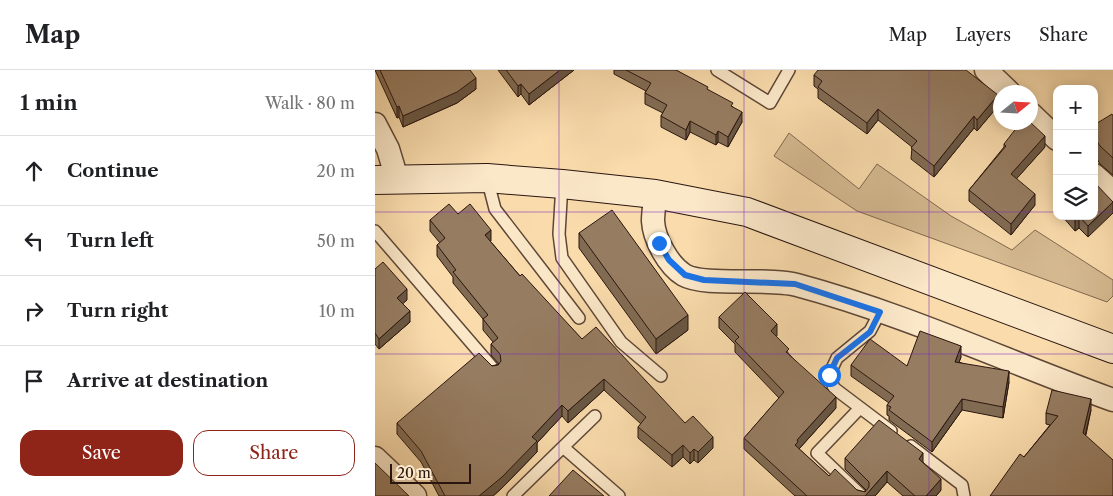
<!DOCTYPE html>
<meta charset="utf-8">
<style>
body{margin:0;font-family:"Libre Caslon Text",serif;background:#f6f6f6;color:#202124}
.controls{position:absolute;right:15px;top:15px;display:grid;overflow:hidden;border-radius:10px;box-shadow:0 2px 12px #0003}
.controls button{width:45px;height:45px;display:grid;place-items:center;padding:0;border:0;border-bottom:1px solid #e0e0e0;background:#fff;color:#202124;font:25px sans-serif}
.compass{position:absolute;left:618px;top:15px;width:45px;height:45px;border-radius:50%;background:#fff;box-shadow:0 2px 12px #0003;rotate:72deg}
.scale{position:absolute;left:15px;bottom:12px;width:81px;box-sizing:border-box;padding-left:5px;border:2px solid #2a160f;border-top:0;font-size:14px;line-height:18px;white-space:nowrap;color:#2a160f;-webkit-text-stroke:4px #fbe8c9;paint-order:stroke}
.stop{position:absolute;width:15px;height:15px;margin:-11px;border:4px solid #1a73e8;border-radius:50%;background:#fff}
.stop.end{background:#1a73e8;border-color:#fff;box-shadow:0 1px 5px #0008}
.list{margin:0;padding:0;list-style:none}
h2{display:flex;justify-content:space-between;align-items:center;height:65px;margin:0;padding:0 20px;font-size:21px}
h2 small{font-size:16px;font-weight:400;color:#757577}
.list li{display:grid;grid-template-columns:32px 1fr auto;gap:15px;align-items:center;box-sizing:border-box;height:70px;padding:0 20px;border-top:1px solid #e0e0e0}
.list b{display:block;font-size:19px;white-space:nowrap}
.list em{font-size:16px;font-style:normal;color:#757577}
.actions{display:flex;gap:10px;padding:15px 20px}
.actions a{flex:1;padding:11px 0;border:1px solid #8f2418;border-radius:15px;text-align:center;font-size:18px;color:#8f2418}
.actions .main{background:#8f2418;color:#fff}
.icon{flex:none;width:28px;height:28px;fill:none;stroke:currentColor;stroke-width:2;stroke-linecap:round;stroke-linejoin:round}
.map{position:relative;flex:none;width:738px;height:426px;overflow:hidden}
header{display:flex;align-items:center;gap:30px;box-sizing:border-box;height:70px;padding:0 25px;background:#fff;border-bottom:1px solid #e0e0e0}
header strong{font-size:24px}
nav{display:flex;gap:28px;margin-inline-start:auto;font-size:18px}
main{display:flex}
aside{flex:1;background:#fff}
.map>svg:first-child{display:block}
.green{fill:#d6ba91;stroke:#806850}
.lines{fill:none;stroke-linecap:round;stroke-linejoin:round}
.lane-casing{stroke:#5e4736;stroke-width:14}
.street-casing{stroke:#5e4736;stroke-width:25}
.secondary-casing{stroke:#2a160f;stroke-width:30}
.lane{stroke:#fbe8c9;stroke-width:11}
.street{stroke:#fbe8c9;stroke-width:22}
.secondary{stroke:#fbe8c9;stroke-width:28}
.wall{fill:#816b53;stroke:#2a160f}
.shaded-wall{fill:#695744;stroke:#2a160f}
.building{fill:#967c61;stroke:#2a160f}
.route{stroke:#1a73e8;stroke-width:6}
.grid{fill:none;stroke:#7b2cbf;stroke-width:1;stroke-opacity:0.55}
</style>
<header>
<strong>Map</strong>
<nav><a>Map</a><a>Layers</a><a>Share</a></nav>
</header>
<main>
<aside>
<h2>1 min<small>Walk · 80 m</small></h2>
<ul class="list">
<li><svg class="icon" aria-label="ahead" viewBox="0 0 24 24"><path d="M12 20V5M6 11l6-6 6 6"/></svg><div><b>Continue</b></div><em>20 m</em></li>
<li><svg class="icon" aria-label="left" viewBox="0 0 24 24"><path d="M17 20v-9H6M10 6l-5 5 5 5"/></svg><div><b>Turn left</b></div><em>50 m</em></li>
<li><svg class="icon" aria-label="right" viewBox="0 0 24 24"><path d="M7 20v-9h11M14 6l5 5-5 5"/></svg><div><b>Turn right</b></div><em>10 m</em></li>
<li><svg class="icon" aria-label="arrive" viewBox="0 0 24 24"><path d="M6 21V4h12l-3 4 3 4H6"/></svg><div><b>Arrive at destination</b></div></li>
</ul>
<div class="actions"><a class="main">Save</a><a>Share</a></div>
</aside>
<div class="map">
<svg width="738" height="426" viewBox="0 0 738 426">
<rect width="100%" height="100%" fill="#f9dbac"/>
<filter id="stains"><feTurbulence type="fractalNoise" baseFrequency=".004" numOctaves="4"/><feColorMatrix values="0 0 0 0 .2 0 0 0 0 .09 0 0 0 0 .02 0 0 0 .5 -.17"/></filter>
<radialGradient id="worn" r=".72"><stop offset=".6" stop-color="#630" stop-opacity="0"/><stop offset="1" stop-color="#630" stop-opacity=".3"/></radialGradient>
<path class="green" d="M414,63l70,56 18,-25 74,52 61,34 23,-20 78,50v16l-6,6 -250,-91 -83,-55z"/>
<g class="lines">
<defs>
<path id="lane" d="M342,0l53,33 19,-33
M112,108l8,31 84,109
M187,114l-3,50 3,24 59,84 40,34
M0,161l117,136
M505,242l-10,19 -33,27 -8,17 5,13 57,43
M485,338l-43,45 45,43
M536,376l51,39 2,11
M188,377l32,-31
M138,426l50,-49 56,49"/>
<path id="street" d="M611,0l23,22
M656,44l26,25
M0,54l13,25 9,30
M719,105l19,17
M280,124c0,9 -2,18 -2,27 1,18 15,44 31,54 21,12 85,2 113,10 108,29 211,77 316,115
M0,388l40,38"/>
<path id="secondary" d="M0,110l112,-2 75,6 93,10 92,18 366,137"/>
</defs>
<use href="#lane" class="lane-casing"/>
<use href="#street" class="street-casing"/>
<use href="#secondary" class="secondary-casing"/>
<use href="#lane" class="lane"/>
<use href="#street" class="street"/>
<use href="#secondary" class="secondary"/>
</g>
<path class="wall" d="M0,0h95l6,19 -19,14 -54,24 -4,-10 -2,1z
M123,0h76l-45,35 -8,-11 -3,3z
M239,0h62l32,20 25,17 9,15 -14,25 -10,-5 -2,3 -26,-13 -4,8 -25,-13v-11l2,-3 -18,-9v-11l1,-2 -32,-17z
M439,5l184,31 -21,25 -3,-3 -40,49 -23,-18 1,-12 -34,-27 -11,14 -49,-36v-9l-4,-3z
M738,46v59l-13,-11 -6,-10v-17z
M629,74l41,3 -29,32 19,26 -24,30 -42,-34v-11l35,-43z
M682,124v17l-3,-3v-12z
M83,144l33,27h-1l30,35 62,63 103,84 28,25 -15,15 -4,-3 -4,4 -7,-7 -11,10 -34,-29v-11l3,-3 -37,-34 -36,33 -6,-7 -25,27v9l-35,36 -9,8h-54l-18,-34 -24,-28v-11l95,-57 7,-2 -8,-9v-11l2,-2 -10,-12v-11l-30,-36v-6l-16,-21v-11l3,-2 -10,-12v-11z
M687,146h32l-6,21 -9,-9 -4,3z
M204,163l109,97 -32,24 -77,-106z
M0,199l32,31 -5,3 8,19 -31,27 -4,-5z
M344,247l58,19h-1l13,18 47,54 -37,41 30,27 28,14 8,2 1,-2 -21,-21v-11l78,4 18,28 -5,6h-33l-16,-14 -12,14h-80l-51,-47v-11l35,-40 -44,-46v-8l-16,-16z
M586,287l-2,5 50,20 -6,36 -41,-8 -30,42 -43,-32v-4l-2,-1v-10l2,-2 -38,-27v-11l56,1z
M716,340l-5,25 -62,22 26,-32 -4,-1v-11z"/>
<path class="shaded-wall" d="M185,0h14l-45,35v-11z
M101,8v11l-19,14 -54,24v-11z
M146,14v10l-3,3v-11z
M623,25v11l-21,25v-11z
M24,36v11l-2,1v-11z
M503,39v11l-11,14v-11z
M367,42v10l-14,25v-10z
M599,46v12l-40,49v-11z
M315,51v11l-4,8v-10z
M343,61v11l-2,3v-10z
M670,66v11l-34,38v-11z
M660,124v11l-24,30v-11z
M738,132v11l-25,24v-11z
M704,146v12l-4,3v-12z
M116,160v11l-6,5v-11z
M32,219v11l-10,9v-11z
M35,241v11l-31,27v-10z
M313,245v15l-32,24v-15z
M402,254v12l-6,6v-11z
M586,276v11l-6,16v-11z
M634,301v11l-6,36v-11z
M229,309v11l-36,33v-12z
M461,327v11l-38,42 -3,-5 2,-5z
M587,329v11l-30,42v-10z
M716,329v11l-8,34v-11z
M187,335v11l-25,27v9l-35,36 -9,8h-14l53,-59z
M338,367v11l-15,15v-11z
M308,375v12l-11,10v-12z
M319,379v11l-4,4v-11z
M548,383v12l-4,-6z
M512,401v11l-12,14h-10z
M566,409v11l-5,6h-10z"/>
<path class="building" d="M5,0h90l6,8 -19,14 -54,24 -4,-10 -2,1z
M131,0h54l-31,24 -8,-10 -3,2z
M251,0h50l32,17 -1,2 26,14 -2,3 11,6 -14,25 -10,-6 -2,4 -26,-14 -4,9 -25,-14 6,-11 -22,-12 6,-10z
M443,0h148l32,25 -21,25 -3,-4 -40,50 -23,-18 6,-7 -39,-32 -11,14 -49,-36 4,-6 -8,-6z
M737,44l1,2v42l-13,-12 -6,-9v-12z
M646,52h9l15,14 -34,38 24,20 -24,30 -42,-34 37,-44 -2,-2z
M719,112l19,20 -25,24 -9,-10 -4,3 -3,-3h22z
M682,124v6l-3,-4z
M74,134l9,10 12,-10 21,26 -6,5 35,41 2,-2 60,65 14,-12 89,96 8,-7 20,21 -15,15 -4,-3 -4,4 -7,-8 -11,10 -34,-28 8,-10 -42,-38 -36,32 -6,-6 -30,32 5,4 -35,36 -23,19h-34l-24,-45 -24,-28 82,-70 13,13 6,-1 3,-4 -1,-7 -9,-10 7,-6 -15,-19 5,-4 -35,-43 3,-2 -19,-25 8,-7 -15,-18z
M237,140l76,105 -32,24 -77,-106z
M8,192l24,27 -10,9 13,13 -31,28 -4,-6v-64z
M370,222l32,32 -6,7 18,18 -3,3 50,45 -39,43 1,2 -3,3 34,31 6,-7 22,21 8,2 4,-5v-5l-24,-24 34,-38 44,33 -4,6 22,20 -15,17h-11l-28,-25 -22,25h-58l-63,-58 40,-46 -49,-51 4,-4 -20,-20z
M545,261l41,15 -6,16 54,9 -6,36 -41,-8 -30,43 -43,-32 2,-3 -4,-2 7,-9 -43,-31 19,-26 37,27z
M677,320l39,9 -8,34 30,27v36h-123l30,-42 4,3 34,-41 -12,-3z
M0,393l34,33h-34z
M198,400l31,26h-55z"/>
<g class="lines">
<path class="route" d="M284,173l10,17 16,15 19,5 91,4 85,28 -10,20 -33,26 -8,17"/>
</g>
<path class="grid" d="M184,0v426M369,0v426M554,0v426M0,142h682M719,142h19M0,284h738"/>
<rect width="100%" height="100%" filter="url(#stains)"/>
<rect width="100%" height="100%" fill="url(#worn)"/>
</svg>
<div class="controls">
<button>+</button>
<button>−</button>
<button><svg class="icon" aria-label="layers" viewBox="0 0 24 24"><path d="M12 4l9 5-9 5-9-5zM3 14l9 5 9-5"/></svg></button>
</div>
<svg class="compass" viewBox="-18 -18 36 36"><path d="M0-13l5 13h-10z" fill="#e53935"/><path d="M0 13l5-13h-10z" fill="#757577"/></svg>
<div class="scale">20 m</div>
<div class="stop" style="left:454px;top:305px"></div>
<div class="stop end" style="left:284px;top:173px"></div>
</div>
</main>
